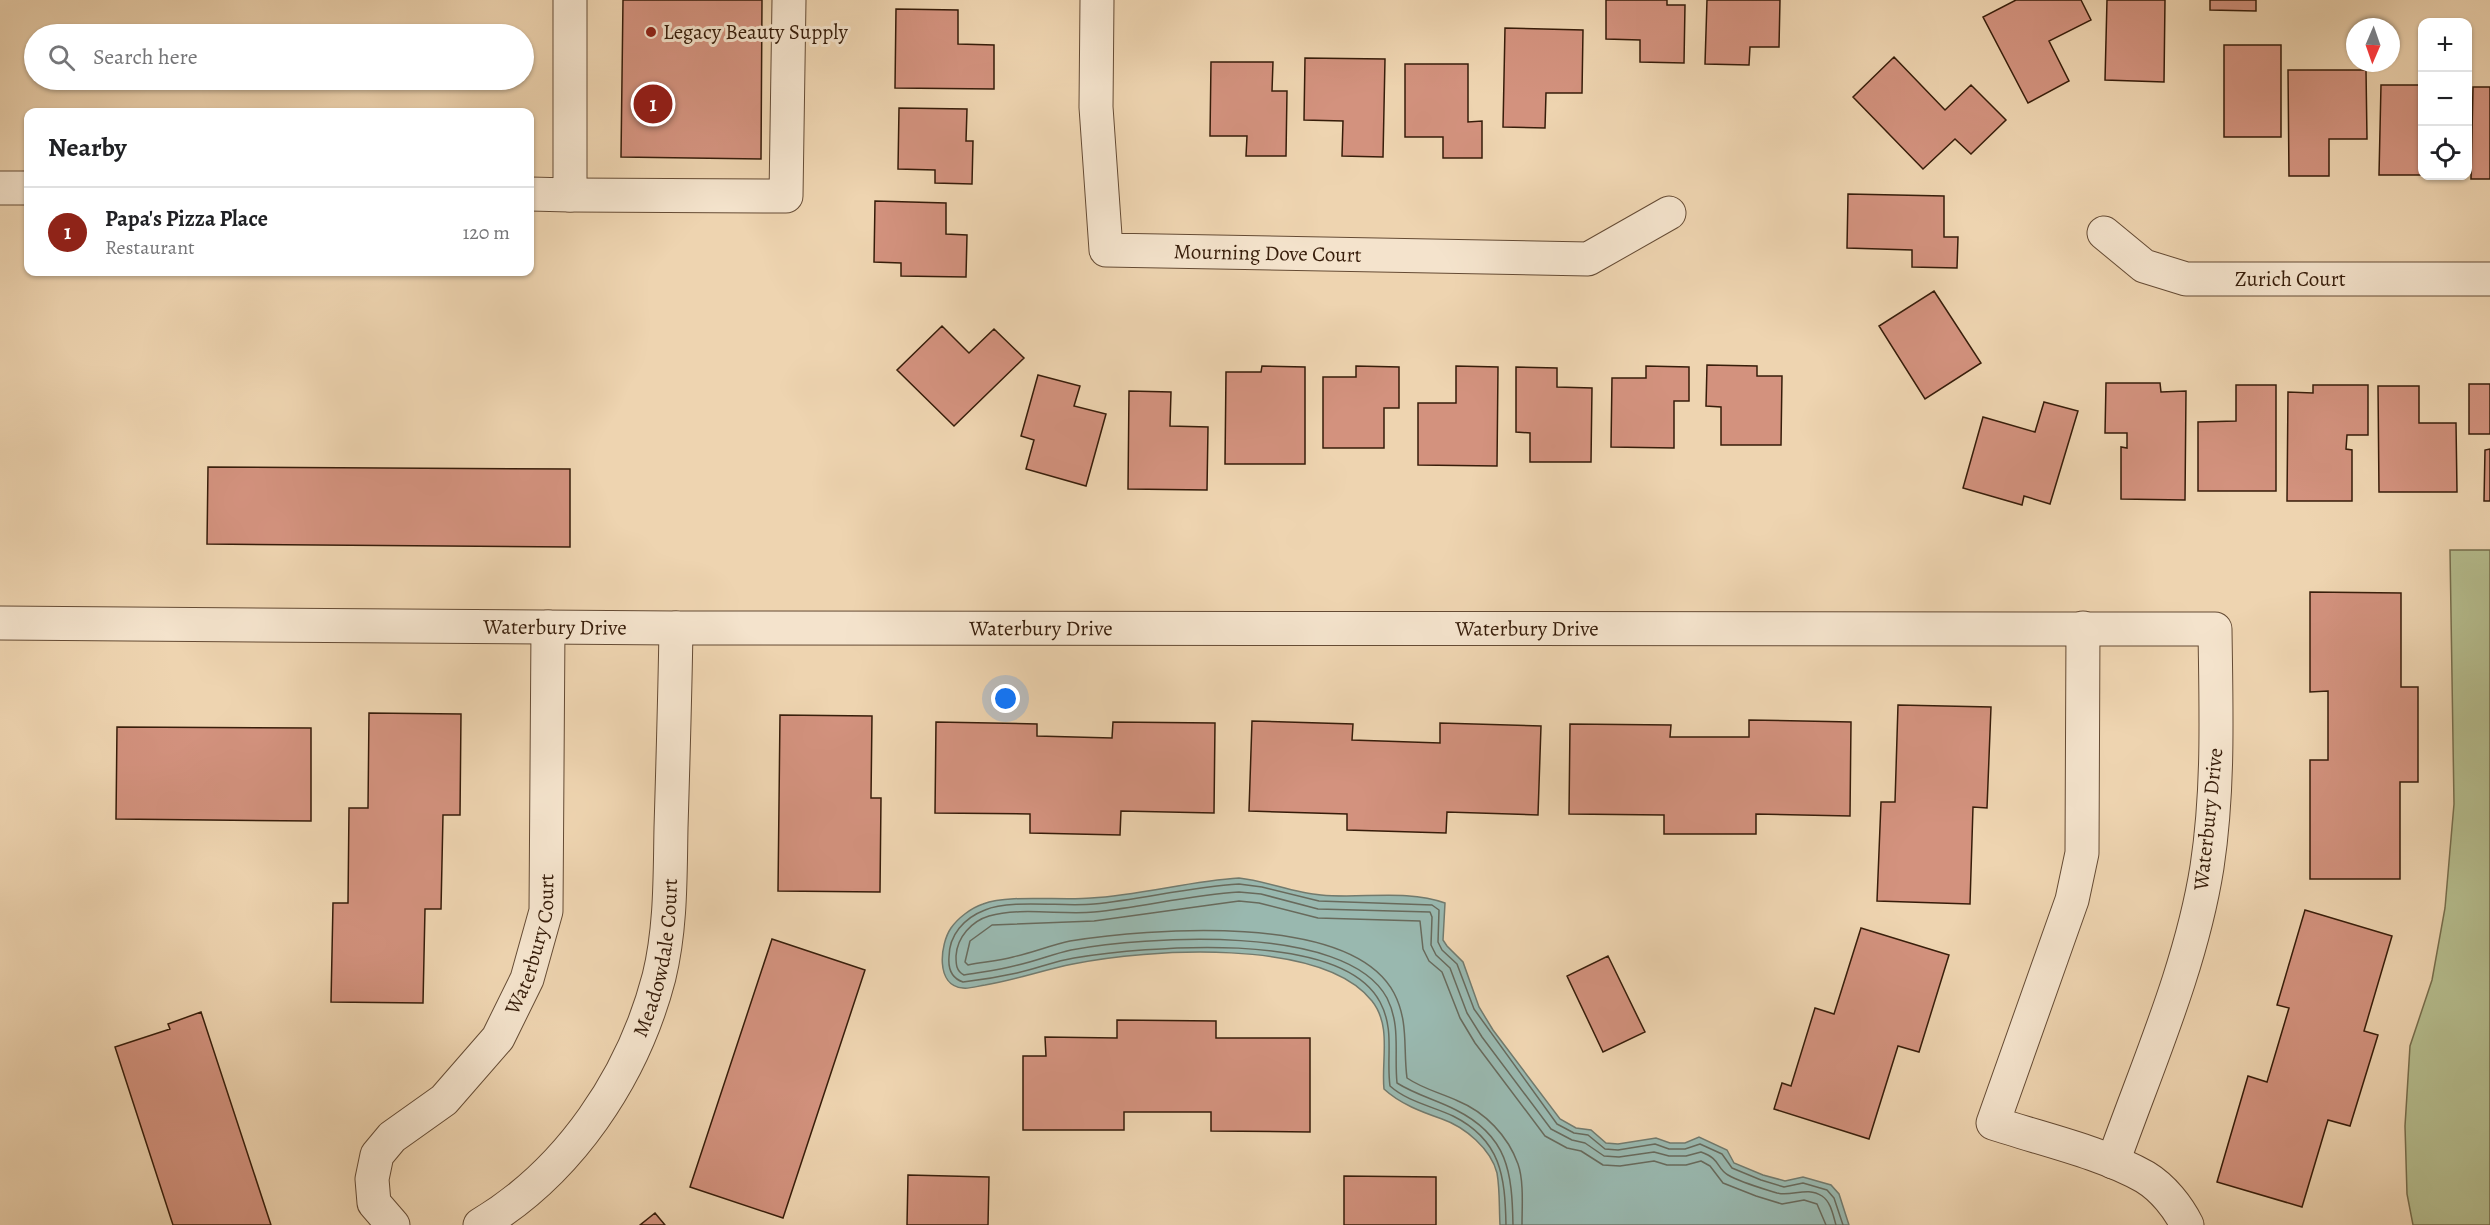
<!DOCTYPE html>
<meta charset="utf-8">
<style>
body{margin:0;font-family:Alegreya,serif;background:#f2f2f2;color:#202124}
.controls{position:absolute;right:18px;top:18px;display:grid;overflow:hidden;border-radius:12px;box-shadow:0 2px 4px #0004}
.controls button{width:54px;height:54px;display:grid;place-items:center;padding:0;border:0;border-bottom:2px solid #e0e0e0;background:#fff;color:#202124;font:30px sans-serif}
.compass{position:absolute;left:2346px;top:18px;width:54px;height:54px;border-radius:50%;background:#fff;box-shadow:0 2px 4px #0004;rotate:182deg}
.you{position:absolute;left:1006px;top:699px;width:21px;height:21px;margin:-15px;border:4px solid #fff;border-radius:50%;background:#1a73e8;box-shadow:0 0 0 9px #1a73e833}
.badge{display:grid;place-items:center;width:39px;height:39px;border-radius:50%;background:#8f2418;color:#fff;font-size:20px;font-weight:700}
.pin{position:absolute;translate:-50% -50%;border:3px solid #fff;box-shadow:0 2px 6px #0006}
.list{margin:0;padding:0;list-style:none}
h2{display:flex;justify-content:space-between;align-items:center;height:78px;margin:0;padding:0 24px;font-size:26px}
h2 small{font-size:20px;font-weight:400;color:#757577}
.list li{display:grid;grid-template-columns:39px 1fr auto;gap:18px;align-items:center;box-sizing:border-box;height:90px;padding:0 24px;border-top:2px solid #e0e0e0}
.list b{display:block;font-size:22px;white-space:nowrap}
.list p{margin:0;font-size:20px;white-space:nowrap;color:#757577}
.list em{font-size:20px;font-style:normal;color:#757577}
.icon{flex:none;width:33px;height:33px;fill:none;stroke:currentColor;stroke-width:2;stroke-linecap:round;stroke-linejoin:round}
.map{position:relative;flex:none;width:2490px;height:1225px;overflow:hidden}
.search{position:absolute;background:#fff;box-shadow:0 2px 4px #0004;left:24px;top:24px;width:510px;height:66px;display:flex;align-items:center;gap:15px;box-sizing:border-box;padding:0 21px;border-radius:33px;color:#757577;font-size:22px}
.panel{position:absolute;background:#fff;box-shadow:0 2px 4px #0004;left:24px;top:108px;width:510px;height:168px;border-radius:12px}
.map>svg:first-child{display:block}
.green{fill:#b5bd8e;stroke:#766d4c;stroke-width:1.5}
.water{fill:#99b8af;stroke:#727a6d;stroke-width:1.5}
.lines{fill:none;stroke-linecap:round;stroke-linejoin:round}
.shore{stroke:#686a5c;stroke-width:1.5}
.building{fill:#d3927e;stroke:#371d0a;stroke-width:1.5}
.minor-casing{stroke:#654b34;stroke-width:35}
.minor{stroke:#f4e3cc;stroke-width:33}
.poi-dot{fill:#8f2418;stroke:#f4e3cc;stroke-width:2}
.labels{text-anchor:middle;stroke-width:6;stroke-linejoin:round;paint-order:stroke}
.poi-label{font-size:21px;fill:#371d0a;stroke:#f4e3cc;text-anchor:start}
.street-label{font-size:21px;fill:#371d0a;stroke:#f4e3cc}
</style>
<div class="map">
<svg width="2490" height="1225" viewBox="0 0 2490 1225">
<rect width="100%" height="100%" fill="#eed4b0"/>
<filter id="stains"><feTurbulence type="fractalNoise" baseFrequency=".00333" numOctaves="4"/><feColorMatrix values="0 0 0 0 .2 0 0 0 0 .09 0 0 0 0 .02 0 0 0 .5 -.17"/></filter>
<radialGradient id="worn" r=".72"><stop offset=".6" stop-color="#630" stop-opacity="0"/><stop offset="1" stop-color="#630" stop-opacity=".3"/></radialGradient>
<path class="green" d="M2450,550h40v675h-77l-6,-31 -2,-68 5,-80 22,-66 13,-72 9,-104z"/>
<path class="water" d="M1239,878c28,3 54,15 82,17 40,4 85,-6 124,8l-2,37 4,6 16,16 16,45 14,23 67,89 16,9 15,2 15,13 12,1 38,-6 14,5h15l14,-6 28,13 7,13 29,12 22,6 18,-4 28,8 8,9 10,31h-349c-1,-17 0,-35 -3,-52 -6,-24 -32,-46 -55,-54 -20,-7 -42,-15 -58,-30 -3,-28 8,-63 -12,-88 -50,-64 -226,-52 -299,-37 -30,6 -58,16 -88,21 -7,1 -16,4 -22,3 -28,-2 -23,-44 -12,-60 7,-10 20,-20 32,-24 26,-10 79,-3 108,-6 50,-3 99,-17 148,-20z"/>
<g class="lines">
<path class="shore" d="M1506,1225c-1,-49 -5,-85 -53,-109 -21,-10 -45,-14 -63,-30 -4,-29 5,-56 -10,-84 -39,-74 -237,-55 -306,-44 -19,3 -38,11 -57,15 -18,4 -36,7 -54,9 -12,-4 -15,-13 -14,-25 0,-22 15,-39 36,-47 25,-11 79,-3 109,-6 49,-5 96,-17 145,-20l23,3 57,14 113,4 7,5 -1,32 4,8 15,14 17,45 83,115 17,9 14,2 17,14 13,1 37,-6 14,5h16l15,-5 22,10 10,14 29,12 23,7 19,-4 24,7 7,8 9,27
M1513,1225c-1,-53 -5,-89 -57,-115 -19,-10 -40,-15 -59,-27 -3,-30 4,-57 -10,-85 -41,-76 -244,-61 -316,-48 -18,4 -35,11 -53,15 -17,5 -36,7 -54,10 -8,-4 -8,-11 -8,-19 1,-19 16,-35 33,-40 31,-9 73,-1 105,-4 49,-5 96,-17 145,-20l22,2 57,15 112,3 2,5 -1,28 5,10 14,13 17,45 15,24 69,92 21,11 13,3 19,13 15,1 35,-5 15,4h17l15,-4c20,7 15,16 27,23 14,8 33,13 49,18 15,4 30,-7 45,3 9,6 11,19 14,29
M1522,1225c0,-18 2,-44 -4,-61 -10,-28 -33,-52 -60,-63 -17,-8 -35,-12 -51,-23 -4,-30 2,-56 -13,-85 -44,-82 -247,-64 -324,-52 -19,4 -38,12 -57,16 -15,4 -30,5 -45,8l-3,-3 5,-21 22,-16 102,-4 145,-20 20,2 59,15 102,3 3,28 6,12 13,11 18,46 15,25 70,93 22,12 14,3 22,14 17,1 34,-5 13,4h19l15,-4 9,5 13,17 33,13 26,8 22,-4 13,4 9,21"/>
</g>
<path class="building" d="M623,0h139l-1,159 -140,-2z
M1606,0h61v5h18l-1,58 -44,-1v-22l-34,-1z
M1707,0h73l-1,47h-29l-1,18 -44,-1z
M2016,0h65l10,20 -42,21 20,40 -41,22 -45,-86z
M2107,0h58l-1,82 -59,-2z
M2210,0h46v11l-46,-1z
M896,9l62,1v34l36,1v44l-99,-1z
M1505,28l78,2 -1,63h-36l-1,35 -42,-1z
M2224,45h57v92h-57z
M1894,57l51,53 26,-25 35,35 -35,34 -16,-15 -32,30 -70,-72z
M1305,58l80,1 -2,98 -41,-1 1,-35 -39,-1z
M1211,62h62l-1,29h15l-1,65h-40l1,-20h-37z
M1405,64h63v58l14,-1v37h-39v-21h-38z
M2288,70h78l1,69h-38v37h-40z
M2381,85h41v90h-43z
M2473,87h17v92h-19z
M899,108l68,1 -1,32h7l-1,43 -37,-1v-13l-37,-1z
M1848,194l96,2v41h14l-1,31 -45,-1v-17l-65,-2z
M875,201l71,2v31l21,1 -1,42 -65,-1v-13l-27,-1z
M1934,291l47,72 -56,36 -46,-73z
M942,326l27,27 25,-24 30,29 -70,68 -57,-56z
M1707,365l50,1v10h25l-1,69h-60v-38l-15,-1z
M1262,366l43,1v97h-80l1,-92h35z
M1356,366l43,1v41h-15v40h-61v-71h33z
M1456,366l42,1 -1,99 -79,-1v-62h38z
M1646,366l43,1v34h-15v47l-63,-1 1,-69h34z
M1516,367l41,1v19l35,1 -1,74h-61v-29l-14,-1z
M1038,375l42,11 -6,20 32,8 -20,72 -60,-17 8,-29 -13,-4z
M2106,383h54l1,9 25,-1 -1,109 -64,-1v-52l6,1v-15h-22z
M2469,384h21v50h-21z
M2236,385h40v106h-78v-69l38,-1z
M2313,385h55v50h-21l-1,14 6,1v51h-65l1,-109 25,1z
M2378,386h41v37h37l1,69h-78z
M1129,391l42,1 -1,34 38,1 -1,63 -79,-1z
M2044,402l34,9 -28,93 -26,-8 -2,9 -59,-17 20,-71 52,15z
M2490,449v52h-6l1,-51z
M208,467l362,2v78l-363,-3z
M2310,592l91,1v94h17v95h-18v97h-90v-119h18v-69l-18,1z
M1898,705l93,2 -4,101 -14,-1 -3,97 -93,-3 4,-99h14z
M369,713l92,1 -1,101h-17l-2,94h-16l-2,94 -92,-1 2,-99h15l1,-95h19z
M780,715l92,1 -1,82h10l-1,94 -102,-1z
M1749,720l102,2 -1,94 -94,-2v20h-92v-19l-95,-1 1,-90 101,1 -1,12h79z
M1252,721l101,3 -1,16 88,3v-20l101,3 -3,89 -91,-3 -1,21 -99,-3v-16l-98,-3z
M936,722l101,2v12l75,2 1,-16 102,1 -1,90 -93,-2 -1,24 -90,-2v-19l-95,-1z
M117,727l194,1v93l-195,-2z
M2305,910l87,26 -28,95 14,4 -28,91 -22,-6 -26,87 -85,-25 31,-106 19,6 22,-74 -12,-3z
M1861,928l88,27 -30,97 -21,-6 -29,93 -95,-30 8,-26 9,3 24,-78 19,6z
M772,939l93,31 -82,248 -93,-31z
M1608,956l37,76 -42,20 -36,-76z
M201,1012l70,213h-98l-58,-178 55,-18 -2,-5z
M1117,1020l99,1v17h94v94l-99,-1v-19h-87v18h-101v-74h23l-1,-19 72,1z
M908,1175l81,2 -1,48h-81z
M1344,1176l92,1v48h-92z
M655,1213l10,12h-25z"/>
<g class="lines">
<defs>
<g id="minor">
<path id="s1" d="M1097,0l-1,107 10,143 482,9 81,-46"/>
<path d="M0,188h28"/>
<path d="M530,194l40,1v-195"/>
<path d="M570,195l216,1 3,-196"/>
<path id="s2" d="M2104,233l40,33 42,13h304"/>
<path id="s3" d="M0,623l676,5 1539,1c1,80 4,159 -8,238 -16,101 -60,199 -94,295"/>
<path d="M2083,628l-1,225 -10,47 -79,223c48,16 108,29 152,54 18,11 33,30 42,48"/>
<path id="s4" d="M393,1225l-19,-22 -2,-24 5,-24 15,-18 52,-37 54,-62 29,-59 19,-68 2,-284"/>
<path id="s5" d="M480,1225c89,-53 153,-148 179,-248 12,-49 11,-100 12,-149 2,-67 4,-134 5,-200"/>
</g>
</defs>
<use href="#minor" class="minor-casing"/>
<use href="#minor" class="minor"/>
</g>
<circle class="poi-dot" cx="651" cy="32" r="6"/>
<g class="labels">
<g class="poi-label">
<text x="663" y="39">Legacy Beauty Supply</text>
</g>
<g class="street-label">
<text dy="7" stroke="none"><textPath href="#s1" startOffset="412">Mourning Dove Court</textPath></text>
<text dy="7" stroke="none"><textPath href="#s2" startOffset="200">Zurich Court</textPath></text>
<text dy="7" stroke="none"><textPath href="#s3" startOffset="555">Waterbury Drive</textPath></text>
<text dy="7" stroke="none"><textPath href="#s3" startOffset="1041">Waterbury Drive</textPath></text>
<text dy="7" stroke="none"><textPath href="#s3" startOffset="1527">Waterbury Drive</textPath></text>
<text transform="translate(2208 819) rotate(-84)" y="7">Waterbury Drive</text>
<text dy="7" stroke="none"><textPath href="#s4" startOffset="348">Waterbury Court</textPath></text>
<text dy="7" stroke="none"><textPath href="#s5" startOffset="332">Meadowdale Court</textPath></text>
</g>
</g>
<rect width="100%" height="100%" filter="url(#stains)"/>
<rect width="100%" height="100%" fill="url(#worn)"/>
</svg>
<div class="controls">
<button>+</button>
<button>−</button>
<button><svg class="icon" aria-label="locate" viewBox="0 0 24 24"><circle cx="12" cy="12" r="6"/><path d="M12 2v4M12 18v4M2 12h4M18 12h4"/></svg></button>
</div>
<svg class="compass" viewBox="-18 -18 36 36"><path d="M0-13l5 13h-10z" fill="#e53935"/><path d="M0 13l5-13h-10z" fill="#757577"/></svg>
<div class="you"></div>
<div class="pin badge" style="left:653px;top:104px">1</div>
<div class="search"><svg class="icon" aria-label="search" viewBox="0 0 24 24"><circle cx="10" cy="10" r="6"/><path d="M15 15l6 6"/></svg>Search here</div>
<section class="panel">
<h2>Nearby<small></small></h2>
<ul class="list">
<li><span class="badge">1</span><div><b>Papa's Pizza Place</b><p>Restaurant</p></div><em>120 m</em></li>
</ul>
</section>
</div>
